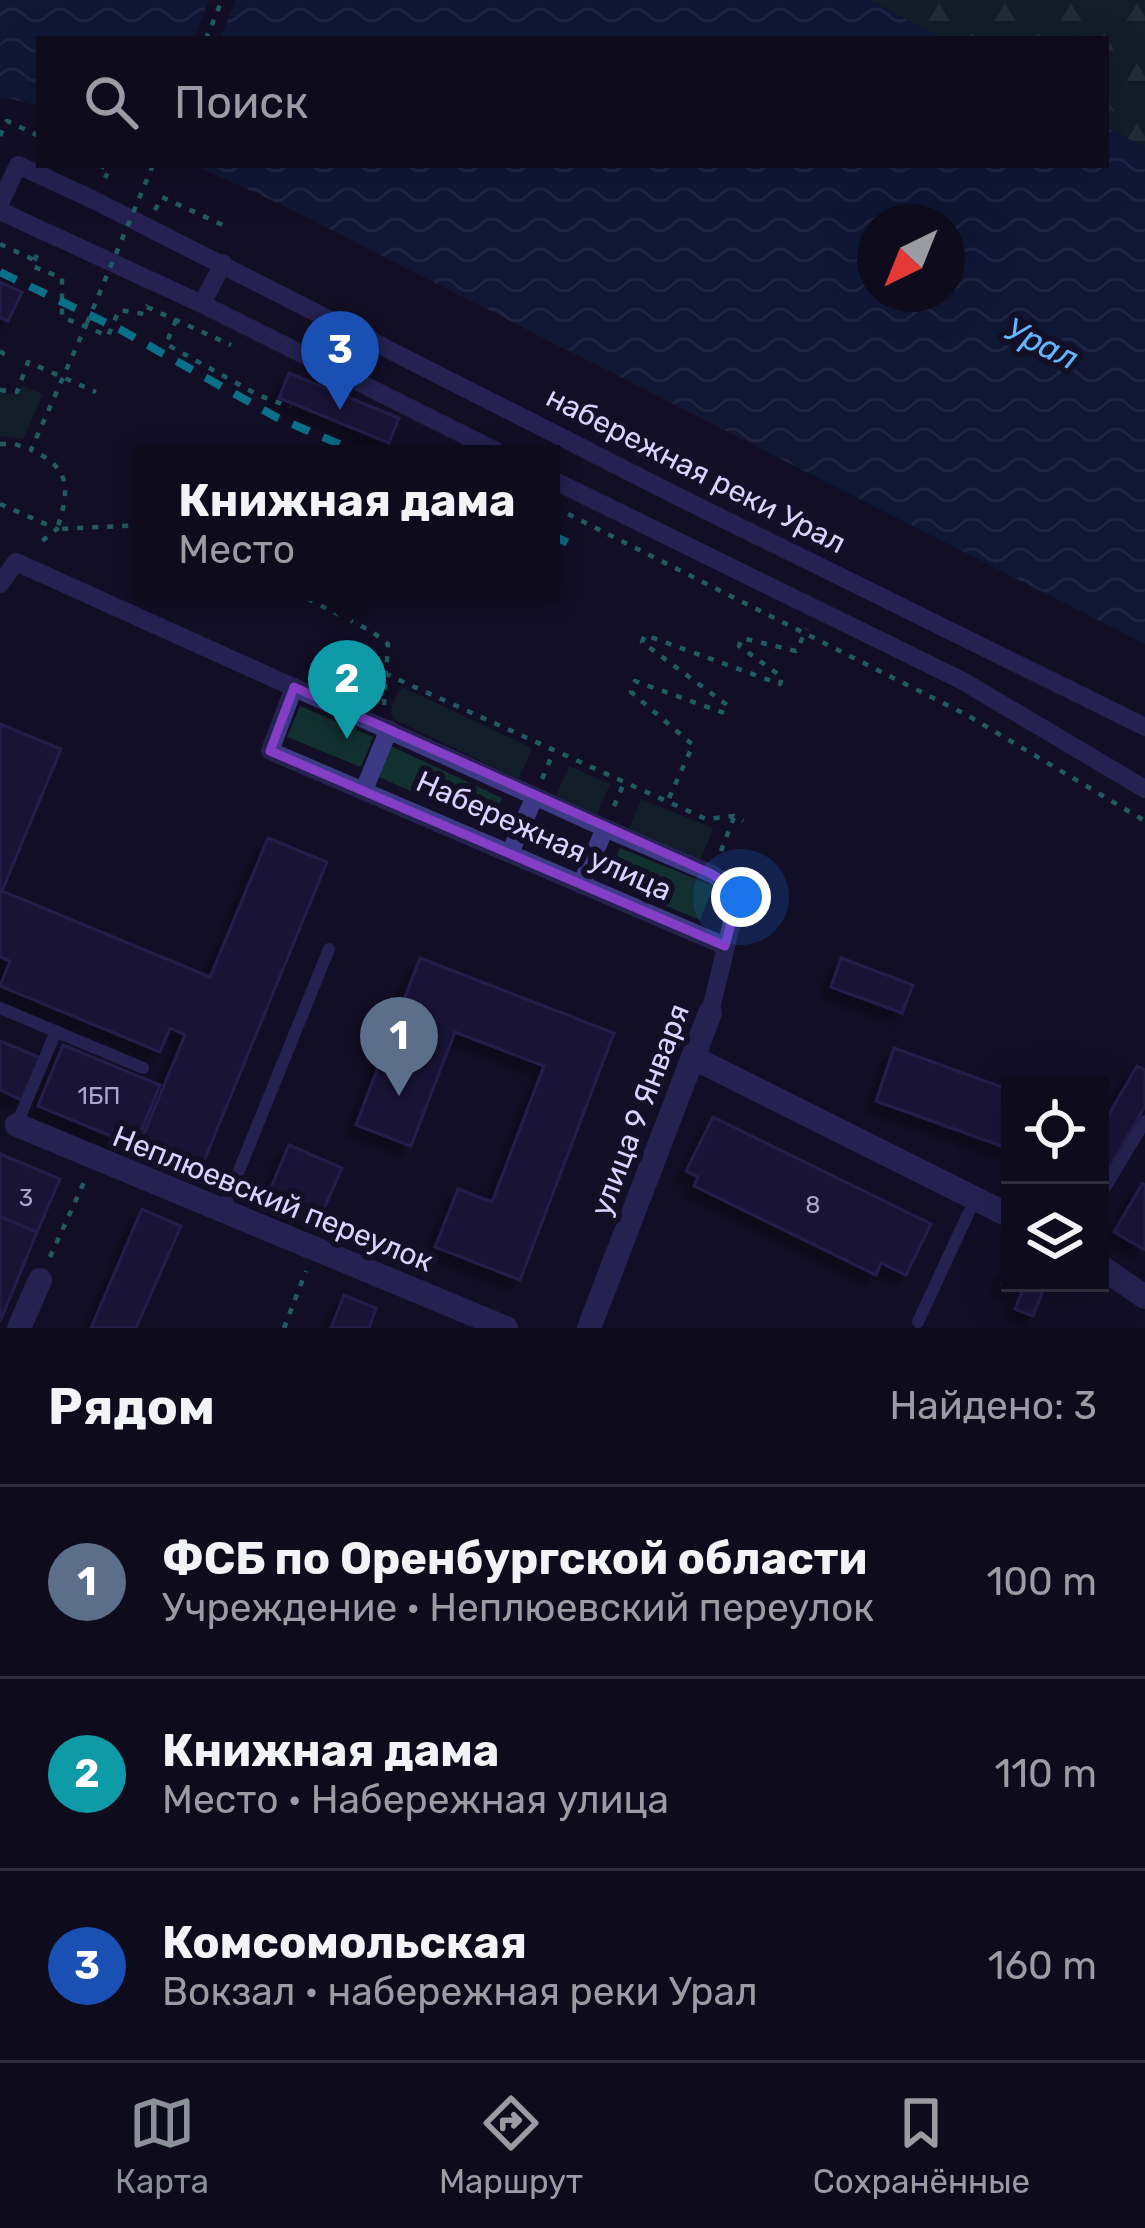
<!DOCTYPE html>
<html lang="ru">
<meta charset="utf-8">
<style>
body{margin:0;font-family:Rubik,sans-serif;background:#1c1929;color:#f1f3f6}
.controls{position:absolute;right:36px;bottom:36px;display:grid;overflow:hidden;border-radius:0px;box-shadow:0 12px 48px #0002}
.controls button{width:108px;height:108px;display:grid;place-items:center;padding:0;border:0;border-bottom:3px solid #2e2b3b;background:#0e0b1c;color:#f1f3f6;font:60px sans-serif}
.compass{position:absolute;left:857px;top:204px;width:108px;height:108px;border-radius:50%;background:#0e0b1c;box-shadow:0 12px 48px #0002;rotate:223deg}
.you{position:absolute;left:741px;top:897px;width:42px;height:42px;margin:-30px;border:9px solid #fff;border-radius:50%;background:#1a73e8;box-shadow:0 0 0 18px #1a73e833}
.badge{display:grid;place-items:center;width:78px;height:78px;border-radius:50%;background:#8c9099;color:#fff;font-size:39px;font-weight:700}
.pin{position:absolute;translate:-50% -99px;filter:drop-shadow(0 3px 6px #0008)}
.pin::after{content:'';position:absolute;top:63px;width:42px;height:36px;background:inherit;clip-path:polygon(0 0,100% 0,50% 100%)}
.popup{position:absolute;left:134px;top:445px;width:426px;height:156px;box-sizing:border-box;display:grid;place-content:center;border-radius:0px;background:#0e0b1c;filter:drop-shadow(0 3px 9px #0005);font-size:39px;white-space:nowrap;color:#9b9ba3}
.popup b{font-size:45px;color:#f1f3f6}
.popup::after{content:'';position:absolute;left:50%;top:100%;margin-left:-24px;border:24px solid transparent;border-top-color:#0e0b1c}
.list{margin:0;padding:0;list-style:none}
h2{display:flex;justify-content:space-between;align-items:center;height:156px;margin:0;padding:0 48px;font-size:51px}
h2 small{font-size:39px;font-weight:400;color:#9b9ba3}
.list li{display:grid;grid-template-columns:78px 1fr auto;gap:36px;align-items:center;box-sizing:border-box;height:192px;padding:0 48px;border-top:3px solid #2e2b3b}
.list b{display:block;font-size:45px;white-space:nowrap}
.list p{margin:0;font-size:39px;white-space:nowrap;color:#9b9ba3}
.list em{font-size:39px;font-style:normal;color:#9b9ba3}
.icon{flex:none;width:66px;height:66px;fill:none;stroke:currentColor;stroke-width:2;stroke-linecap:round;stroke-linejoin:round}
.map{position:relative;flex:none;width:1145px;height:1328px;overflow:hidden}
.search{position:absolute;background:#0e0b1c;box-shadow:0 12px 48px #0002;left:36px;right:36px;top:36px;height:132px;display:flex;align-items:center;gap:30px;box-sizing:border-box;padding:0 42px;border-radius:0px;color:#9b9ba3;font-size:45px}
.sheet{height:732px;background:#0e0b1c}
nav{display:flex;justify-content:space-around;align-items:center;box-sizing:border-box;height:168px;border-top:3px solid #2e2b3b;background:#0e0b1c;font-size:33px;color:#9b9ba3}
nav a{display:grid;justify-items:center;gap:6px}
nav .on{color:#8c9099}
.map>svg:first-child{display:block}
.green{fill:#12302f}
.forest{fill:url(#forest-firs)}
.water{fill:url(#water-waves);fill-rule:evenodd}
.pier{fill:#130f26}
.building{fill:#241b47;stroke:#3b2d73;stroke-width:3;filter:url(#shadow)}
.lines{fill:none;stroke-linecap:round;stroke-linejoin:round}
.path{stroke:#2fb8b0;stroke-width:4.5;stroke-dasharray:6 9;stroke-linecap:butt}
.service{stroke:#3d3a85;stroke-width:12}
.pedestrian{stroke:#3d3a85;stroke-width:18}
.minor{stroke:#3d3a85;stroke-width:24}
.rail{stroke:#00e5ff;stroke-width:8;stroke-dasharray:18 15;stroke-linecap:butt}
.path-bridge{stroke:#2fb8b0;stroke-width:4.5;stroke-dasharray:6 9;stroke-linecap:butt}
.marked{fill:none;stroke:#843dc5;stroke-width:9;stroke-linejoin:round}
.labels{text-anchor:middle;stroke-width:12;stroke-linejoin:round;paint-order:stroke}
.number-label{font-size:24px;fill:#aca6d1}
.street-label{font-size:30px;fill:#d9d4ff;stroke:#130f26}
.water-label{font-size:33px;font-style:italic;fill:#62b6ff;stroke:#130f26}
</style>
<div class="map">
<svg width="1145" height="1328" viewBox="0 0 1145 1328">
<defs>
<pattern id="forest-firs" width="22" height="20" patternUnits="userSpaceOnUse" patternTransform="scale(3)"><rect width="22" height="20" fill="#12302f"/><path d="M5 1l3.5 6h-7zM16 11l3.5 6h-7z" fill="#344d4e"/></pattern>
<pattern id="water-waves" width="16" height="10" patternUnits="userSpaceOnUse" patternTransform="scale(3)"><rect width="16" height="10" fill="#0c2248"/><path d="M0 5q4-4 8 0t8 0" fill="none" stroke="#2f4163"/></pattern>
<filter id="shadow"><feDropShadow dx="-10" dy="10" stdDeviation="3" flood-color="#0009"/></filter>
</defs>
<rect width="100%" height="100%" fill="#130f26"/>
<path class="green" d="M22,386l21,8 -20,45 -23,-3v-43l18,2z
M402,687l130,61 -13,31 -126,-60c-5,-15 2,-20 9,-32z
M300,706l73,31 -12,30 -74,-30z
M391,746l111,52 -13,29 -112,-51z
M569,766l41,18 -13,30 -41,-18z
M641,799l72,29 -12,31 -72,-30z
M620,848l93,38 -13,34 -93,-39z"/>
<path class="forest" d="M870,0h275v148l-39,-21v-88h-164z"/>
<path class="water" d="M0,0h870l72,39h-903v67l-39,-10z
M1106,127l39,21v496l-867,-441 -85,-38h913zM875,222h72v72h-72z"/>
<path class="pier" d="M209,0h27l-16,39h-27z"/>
<path class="building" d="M0,282l22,10 -14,29 -8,-3z
M289,373l110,45 -10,25 -110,-45z
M0,724l61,25 -59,142 208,86 58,-139 59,24 -123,299 -61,-25 42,-101 -15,-7 -10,24 -160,-66 10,-25 -10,-4z
M420,958l194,75 -94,247 -85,-33 23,-58 34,13 52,-136 -89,-34 -44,114 -55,-21z
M841,958l72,27 -11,28 -71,-26z
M0,1041l41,17 -19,42 -22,-10z
M63,1045l97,40 -25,61 -97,-40z
M894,1048l116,42v59l-134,-48z
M1137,1066l8,4v36l-45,78v-54z
M713,1117l218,107 -25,51 -25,-12 -5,12 -182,-89 4,-9 -12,-6z
M289,1145l53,23 -23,52 -52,-23z
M0,1154l60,25 -23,53 -37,-15z
M1142,1184l3,1v65l-31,-18z
M142,1209l39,17 -45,102h-45z
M0,1217l37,15 -37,90z
M1010,1264v19h36l-13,33 -18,-7 7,-17 -20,-8z
M344,1295l32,13 -7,20h-38z"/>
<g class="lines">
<path class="path" d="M206,39l16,-39
M0,136l7,-15 32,15
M99,165l10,5 -4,8
M155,210l7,-13 63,29
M0,244l34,16
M37,255l-5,11 30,12v39l46,19 11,-26 25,4 4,-9
M147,307l84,38
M176,320l-10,24 92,51 32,12
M87,323l-56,127c42,18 38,42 26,79l86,-4
M0,351l3,2 -3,5
M0,390l17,2 11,-30 68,30
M0,444h15l14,5
M0,504l57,25 -21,17
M568,514l399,201 178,106
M294,592l77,39 17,13 -2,30
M384,705l2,-31 320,145 28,-3 9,5
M542,779l12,-28
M669,798l24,-53 -62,-53 4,-11 89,32 3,-8 -85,-63 3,-7 135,49 2,-7 -43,-31 3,-8 54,13 11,-22
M614,806l10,-23
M721,851l13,-34
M50,1257l35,-77
M284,1328l22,-57"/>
<path class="service" d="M0,1008l143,60
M17,1124l39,-93
M1100,1196l45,-75
M223,1210l106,-261
M918,1322l57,-123"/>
<path class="pedestrian" d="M0,203l18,-38 76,35 581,295 470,232
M0,211l202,93
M223,263l-21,41 300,150
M352,379l19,-40
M551,479l410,201 184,109
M0,584l16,-22 589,266 107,46 17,11 6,24 -25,104
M294,687l-24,64 455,195
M364,790l25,-61
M510,853l25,-57
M581,885l24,-57"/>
<path class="minor" d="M694,1058l316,158
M17,1125l489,203
M1100,1266l45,31
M19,1328l21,-48
M589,1328l121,-315"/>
<path class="rail" d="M0,272l121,58 155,87 86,37
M551,535l24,11"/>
<path class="path-bridge" d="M87,323l66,-158"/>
</g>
<path d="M0 0H1145V1328H0ZM294,687l418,187 17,11 6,24 -10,37 -455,-195z" fill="#130f26" fill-opacity=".55" fill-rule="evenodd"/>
<path class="marked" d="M294,687l418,187 17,11 6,24 -10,37 -455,-195z"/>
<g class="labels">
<g class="number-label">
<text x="99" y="1104">1БП</text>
<text x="26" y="1206">3</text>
<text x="813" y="1213">8</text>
</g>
<g class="street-label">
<text transform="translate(696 470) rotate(27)" y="10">набережная реки Урал</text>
<text transform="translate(544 836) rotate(24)" y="10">Набережная улица</text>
<text transform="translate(640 1110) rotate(-69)" y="10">улица 9 Января</text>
<text transform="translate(273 1199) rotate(22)" y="10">Неплюевский переулок</text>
</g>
<g class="water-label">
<text transform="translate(1042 343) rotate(26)" y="12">Урал</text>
</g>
</g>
</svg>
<div class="controls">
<button><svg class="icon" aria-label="locate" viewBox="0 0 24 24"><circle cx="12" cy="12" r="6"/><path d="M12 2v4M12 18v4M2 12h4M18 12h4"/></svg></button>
<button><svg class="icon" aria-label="layers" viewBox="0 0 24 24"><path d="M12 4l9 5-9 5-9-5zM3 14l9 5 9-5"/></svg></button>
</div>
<svg class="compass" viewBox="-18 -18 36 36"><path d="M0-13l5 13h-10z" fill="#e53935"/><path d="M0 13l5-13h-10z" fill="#9b9ba3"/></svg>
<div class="you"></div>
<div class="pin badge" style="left:399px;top:1096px;background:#5c6f8a">1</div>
<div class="pin badge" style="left:347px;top:739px;background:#0f9aa8">2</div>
<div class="popup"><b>Книжная дама</b>Место</div>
<div class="pin badge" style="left:340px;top:410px;background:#1a4fb4">3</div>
<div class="search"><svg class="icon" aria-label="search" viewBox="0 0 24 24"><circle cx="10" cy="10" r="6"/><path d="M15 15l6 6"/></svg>Поиск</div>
</div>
<section class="sheet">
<h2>Рядом<small>Найдено: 3</small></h2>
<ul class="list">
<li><span class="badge" style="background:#5c6f8a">1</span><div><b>ФСБ по Оренбургской области</b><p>Учреждение · Неплюевский переулок</p></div><em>100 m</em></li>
<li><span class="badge" style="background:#0f9aa8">2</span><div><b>Книжная дама</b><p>Место · Набережная улица</p></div><em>110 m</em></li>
<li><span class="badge" style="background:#1a4fb4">3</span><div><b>Комсомольская</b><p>Вокзал · набережная реки Урал</p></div><em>160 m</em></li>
</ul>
</section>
<nav>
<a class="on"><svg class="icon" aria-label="map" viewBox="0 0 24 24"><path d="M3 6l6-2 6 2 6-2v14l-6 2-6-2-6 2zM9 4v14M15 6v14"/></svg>Карта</a>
<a><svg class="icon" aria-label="directions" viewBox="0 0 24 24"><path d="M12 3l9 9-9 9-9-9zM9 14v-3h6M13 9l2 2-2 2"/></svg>Маршрут</a>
<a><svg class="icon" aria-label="saved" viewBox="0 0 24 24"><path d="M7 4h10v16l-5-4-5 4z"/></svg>Сохранённые</a>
</nav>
